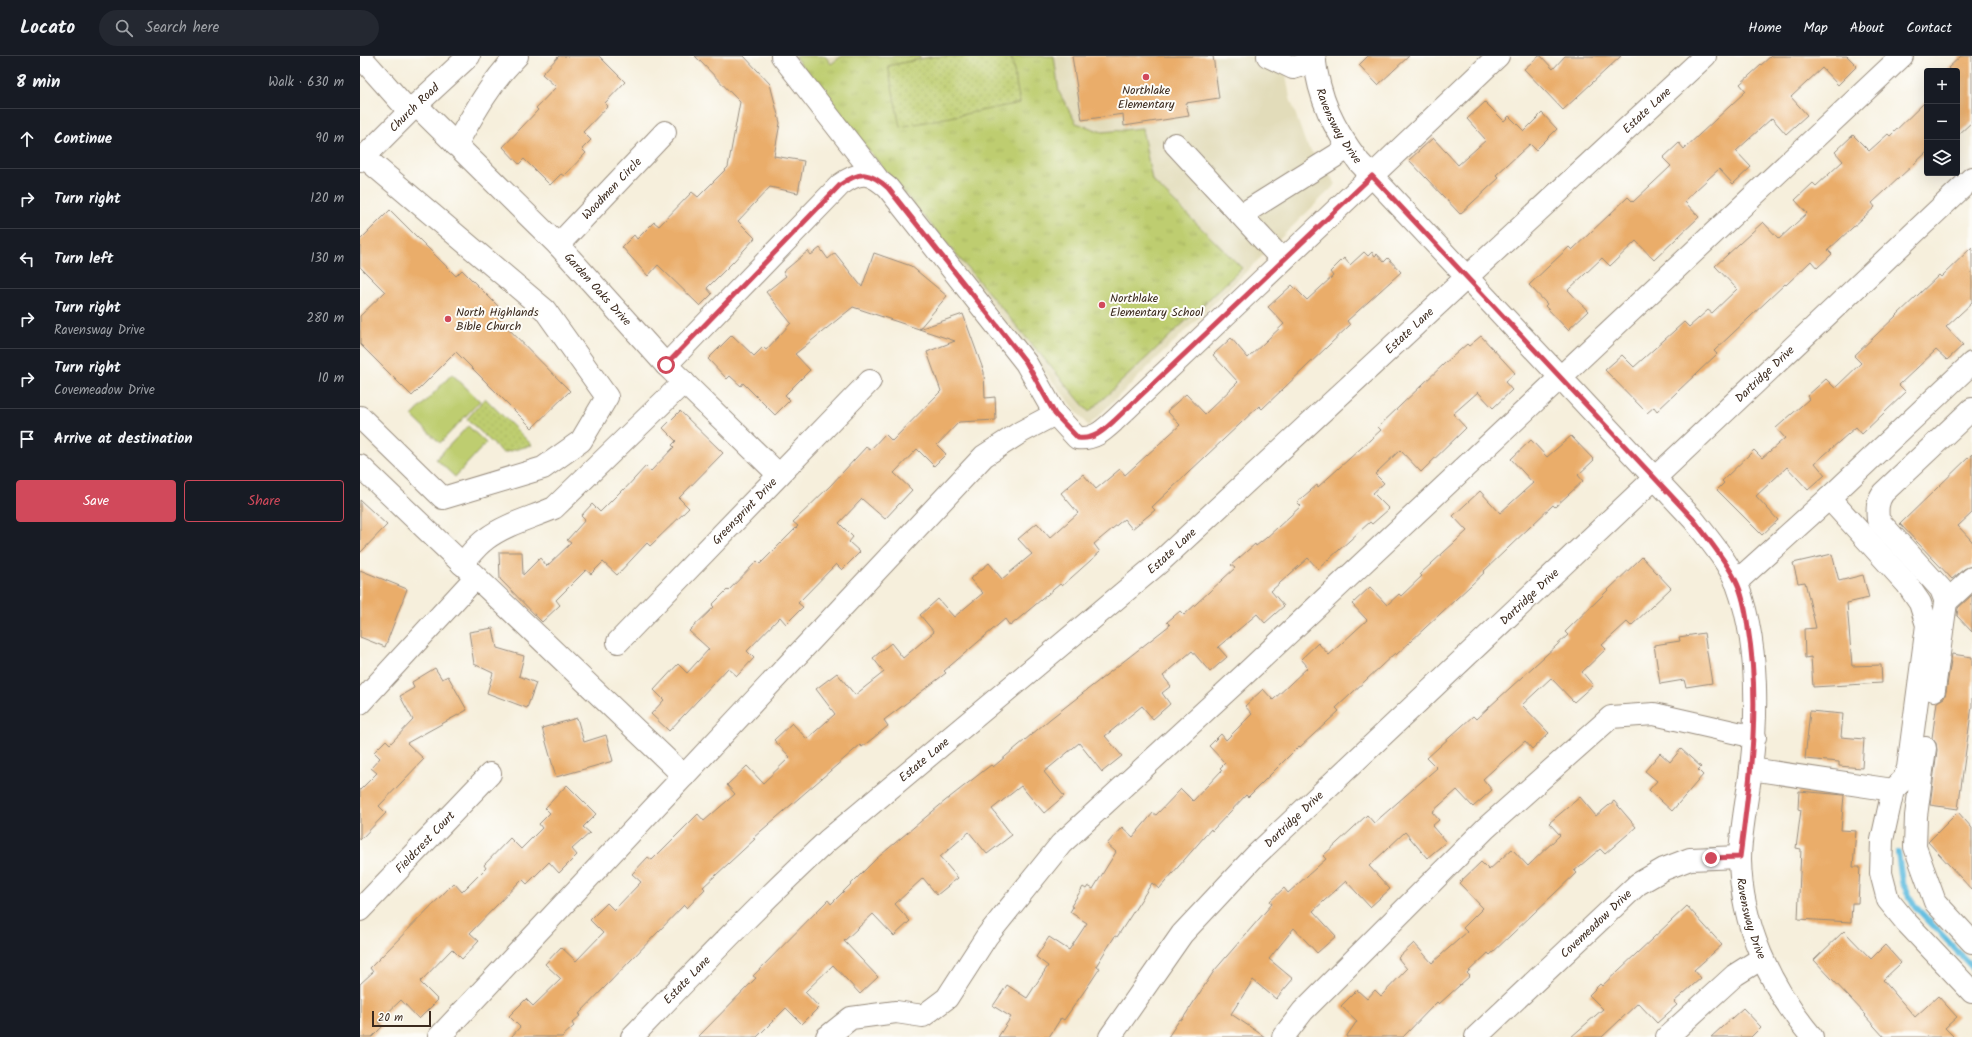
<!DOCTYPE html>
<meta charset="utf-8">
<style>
body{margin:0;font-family:Kalam,sans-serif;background:#242831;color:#f1f3f6}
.controls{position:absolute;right:12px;top:12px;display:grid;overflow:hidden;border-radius:4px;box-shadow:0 4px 16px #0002}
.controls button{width:36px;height:36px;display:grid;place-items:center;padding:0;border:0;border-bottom:1px solid #363941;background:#171b24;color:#f1f3f6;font:20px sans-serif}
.scale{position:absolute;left:12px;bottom:10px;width:59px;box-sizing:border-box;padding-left:4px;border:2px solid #3b2a1e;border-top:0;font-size:11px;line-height:14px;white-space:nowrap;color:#3b2a1e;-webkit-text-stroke:3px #fdfcf7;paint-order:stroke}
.stop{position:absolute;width:12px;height:12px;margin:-9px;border:3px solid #d1495b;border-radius:50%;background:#fff}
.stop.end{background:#d1495b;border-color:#fff;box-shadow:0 1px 4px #0008}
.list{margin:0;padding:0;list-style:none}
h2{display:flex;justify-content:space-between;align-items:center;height:52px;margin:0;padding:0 16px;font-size:17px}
h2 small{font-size:13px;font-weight:400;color:#9ea1a6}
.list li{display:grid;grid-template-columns:26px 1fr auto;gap:12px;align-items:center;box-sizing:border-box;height:60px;padding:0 16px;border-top:1px solid #363941}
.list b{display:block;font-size:15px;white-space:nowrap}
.list p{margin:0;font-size:13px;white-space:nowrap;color:#9ea1a6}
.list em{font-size:13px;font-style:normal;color:#9ea1a6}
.actions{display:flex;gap:8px;padding:12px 16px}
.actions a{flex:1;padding:9px 0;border:1px solid #d1495b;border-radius:4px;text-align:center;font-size:14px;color:#d1495b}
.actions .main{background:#d1495b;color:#fff}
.icon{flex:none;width:22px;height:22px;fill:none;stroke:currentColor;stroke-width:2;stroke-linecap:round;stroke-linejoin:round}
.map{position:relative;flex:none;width:1612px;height:981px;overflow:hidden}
header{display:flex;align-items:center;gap:24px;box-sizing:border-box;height:56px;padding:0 20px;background:#171b24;border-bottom:1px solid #363941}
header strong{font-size:19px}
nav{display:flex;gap:22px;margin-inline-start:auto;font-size:14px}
.search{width:280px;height:36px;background:#242831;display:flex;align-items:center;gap:10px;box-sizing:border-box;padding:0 14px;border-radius:22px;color:#9ea1a6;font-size:15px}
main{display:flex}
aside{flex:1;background:#171b24}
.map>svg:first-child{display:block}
.built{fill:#e2dcba}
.grass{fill:url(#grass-tufts);stroke:#7c7c46}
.park{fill:url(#park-dots);stroke:#7c7c46}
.pitch{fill:#becd6f;stroke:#7c7c46}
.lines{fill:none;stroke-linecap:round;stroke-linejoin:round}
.stream{stroke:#62bee0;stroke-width:6}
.building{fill:#eaad6b}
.minor-casing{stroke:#988c7d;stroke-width:24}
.minor{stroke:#fff;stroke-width:22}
.route{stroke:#d1495b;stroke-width:5}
.poi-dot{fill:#d1495b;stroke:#fdfcf7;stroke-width:1.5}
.labels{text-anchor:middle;stroke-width:4;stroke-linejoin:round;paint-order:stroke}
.poi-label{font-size:12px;fill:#3b2a1e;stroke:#fdfcf7;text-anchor:start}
.street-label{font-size:12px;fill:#3b2a1e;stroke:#fdfcf7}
</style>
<header>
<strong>Locato</strong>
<div class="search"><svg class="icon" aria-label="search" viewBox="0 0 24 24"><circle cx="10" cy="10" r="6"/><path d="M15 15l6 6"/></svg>Search here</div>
<nav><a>Home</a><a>Map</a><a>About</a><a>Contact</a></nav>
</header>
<main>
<aside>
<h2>8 min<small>Walk · 630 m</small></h2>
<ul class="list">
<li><svg class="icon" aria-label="ahead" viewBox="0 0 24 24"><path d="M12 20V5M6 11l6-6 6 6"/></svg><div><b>Continue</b></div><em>90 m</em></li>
<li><svg class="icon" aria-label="right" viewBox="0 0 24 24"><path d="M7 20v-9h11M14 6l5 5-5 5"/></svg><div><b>Turn right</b></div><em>120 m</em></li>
<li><svg class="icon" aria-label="left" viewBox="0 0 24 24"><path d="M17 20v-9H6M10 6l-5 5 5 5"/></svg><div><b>Turn left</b></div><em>130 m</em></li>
<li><svg class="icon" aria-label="right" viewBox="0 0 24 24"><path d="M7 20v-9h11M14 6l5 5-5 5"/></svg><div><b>Turn right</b><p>Ravensway Drive</p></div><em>280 m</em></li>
<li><svg class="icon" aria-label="right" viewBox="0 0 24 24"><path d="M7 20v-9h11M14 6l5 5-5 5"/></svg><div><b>Turn right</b><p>Covemeadow Drive</p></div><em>10 m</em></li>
<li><svg class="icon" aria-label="arrive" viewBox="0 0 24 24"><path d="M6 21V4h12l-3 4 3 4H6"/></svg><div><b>Arrive at destination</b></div></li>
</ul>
<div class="actions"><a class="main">Save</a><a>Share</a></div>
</aside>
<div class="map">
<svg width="1612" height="981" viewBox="0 0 1612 981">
<defs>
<pattern id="grass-tufts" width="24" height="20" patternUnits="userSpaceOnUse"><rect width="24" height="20" fill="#becd6f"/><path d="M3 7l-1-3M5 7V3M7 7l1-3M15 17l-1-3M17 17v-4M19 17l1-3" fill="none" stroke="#a4b060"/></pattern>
<pattern id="park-dots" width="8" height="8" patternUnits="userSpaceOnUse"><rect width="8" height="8" fill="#becd6f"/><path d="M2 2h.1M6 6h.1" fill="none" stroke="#a4b060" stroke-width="1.8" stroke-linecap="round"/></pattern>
</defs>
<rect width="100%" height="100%" fill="#fdfcf7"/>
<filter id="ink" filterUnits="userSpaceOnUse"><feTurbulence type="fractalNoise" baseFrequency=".025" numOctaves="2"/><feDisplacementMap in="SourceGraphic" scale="8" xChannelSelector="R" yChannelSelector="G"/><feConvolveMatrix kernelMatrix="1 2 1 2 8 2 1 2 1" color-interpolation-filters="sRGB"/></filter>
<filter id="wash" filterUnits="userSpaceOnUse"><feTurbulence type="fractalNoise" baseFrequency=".012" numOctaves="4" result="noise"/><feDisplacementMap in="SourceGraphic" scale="16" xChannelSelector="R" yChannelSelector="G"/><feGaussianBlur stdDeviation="0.9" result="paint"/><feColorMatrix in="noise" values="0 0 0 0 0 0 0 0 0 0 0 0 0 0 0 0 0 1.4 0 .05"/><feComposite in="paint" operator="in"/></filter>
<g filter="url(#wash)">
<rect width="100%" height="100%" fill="#f6efdc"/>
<path class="built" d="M434,0h489l7,42 16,46 30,40 -248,242z"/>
<path class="grass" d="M434,0h31l6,8 11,-8h78v3l-32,7 131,37 -8,-47h43l5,36 17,31 27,9 39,-4 10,52 90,88 -153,144 -215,-255z"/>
<path class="park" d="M574,0h77l9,47 -120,24 -12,-61z
M125,342l47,47 -29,8 -36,-34z"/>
<path class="pitch" d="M92,318l28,27 -40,42 -28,-27z
M108,370l18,17 -31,34 -19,-18z"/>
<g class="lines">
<path class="stream" d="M1538,797l4,29 12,23 58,62"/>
</g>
<g id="blocks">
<path class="building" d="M199,0h40l26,26 -20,21 3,3 -25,26 8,8 -9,9 4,4 -22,23 -3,-2 -11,11 -26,-26 -5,5 -16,-17 35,-37 -2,-2 20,-21 -14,-13z
M335,0h49l26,28 10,39 -6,33 30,5 -6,32 -28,-6 -32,34 17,17 -21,23 -27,27 5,6 -12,12 -42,-41 -10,11 -26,-29 12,-12 3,4 17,-17 5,4 33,-34 6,5 30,-30 12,-65z
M712,0h141l6,42 -33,5 3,13 -65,10 -1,-12 -41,6z
M1008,0h41l-31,29 -19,-20z
M1179,0h2l12,13 12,-13h56l-58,54 -39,-41z
M1411,0h76l10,10 -19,19 -16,-17 -31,29 16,18 -21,19 -14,-16 -36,33 15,16 -18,17 -14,-15 -35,32 15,16 -45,43 -18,-19 -26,25 -8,-8 -34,32 20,21 -20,19 -23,-24 2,-2 -18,-19 40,-38 3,3 56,-53 5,5 38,-36 -8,-8 16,-15 5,6 62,-58 -6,-7z
M1601,0h11v66l-15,14v-65h-6l-3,-3z
M1567,44v52l-55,51 3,4 -47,43 4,4 -15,14 -6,-7 -25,24 -1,-1 -71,67 3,3 -60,57 -3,-4 -7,6 -42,-43 17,-15 12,12 50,-45 5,5 19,-17 4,3 25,-24 -22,-23 48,-44 16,17 28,-26 -12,-13 18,-17 3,3 27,-25 -8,-9 18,-17 16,16 19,-17 2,2z
M1125,46l19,19 5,-5 15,15 18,-18 15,16 -21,21 -6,-6 -34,31 3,3 -39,36 -51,-54 24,-22 25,27 28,-25 -19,-21z
M30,154l66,66 6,-6 36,36 -6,6 78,79 -38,37 -76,-76 -44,44 -52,-52v-28l25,-24 -25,-25v-27z
M1612,191v56l-26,24 17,18 -16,15 -11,-10 -37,35 7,7 -44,42 -6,-7 -41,36 10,12 -17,15 -21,-23 -31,29 22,24 -16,15 -45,-45 7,-7 -2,-2 32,-31 8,8 23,-20 -9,-10 33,-29 -2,-3 19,-17 9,9 26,-25 -7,-7 85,-81 2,2z
M460,192l8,11 7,-6 27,34 12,-34 37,13 36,30 -28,33 44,-15 21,58 1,26 10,-1 1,23 -37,2 -22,23 9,9 -12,12 -17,-17 -23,24 18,17 -27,29 -23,-20 -23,24 14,14 -4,5 11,10 -18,18 -6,-6 -38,39 5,4 -17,17 -6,-7 -33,34 7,7 -17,18 -9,-8 -59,63 -18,-17 13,-14 -10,-10 24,-26 9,9 22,-24 -20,-18 25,-24 -2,-2 15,-15 1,1 29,-30 3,3 38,-38 -5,-4 38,-37 35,-38 4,3 15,-16 7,7 49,-50 -14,-39 28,-11 -102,-34 -58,47 15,16 -25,25 5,5 -15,15 -32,-32 -2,3 -11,-10 -3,3 -19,-20 24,-24 22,21 9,-9 3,3 25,-27 -25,-31 20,-16 -3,-4 25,-21 3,4z
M1004,196l4,4 4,-4 3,4 2,-2 7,8 4,-4 13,14 -54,49 3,4 -88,84 -3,-3 -107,101 3,3 -23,19 -8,-10 -30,25 6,8 -38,34 -2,-2 -50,42 -5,-7 -61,52 2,2 -62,47 4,6 -26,21 -2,-2 -107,93 2,1 -52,48 2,2 -18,19 -3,-3 -105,109 2,1 -9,8 2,3 -12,11h-51l9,-10 -11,-11 17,-17 7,7 28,-27 -16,-15 16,-17 15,14 27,-28 -13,-13 17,-17 7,7 27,-28 -9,-8 16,-17 4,3 46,-46 6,7 31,-27 -8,-9 20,-19 16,17 27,-26 -16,-17 18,-17 15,16 28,-25 -19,-25 21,-16 18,22 29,-23 -11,-14 18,-15 12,15 31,-26 -14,-17 18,-16 16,18 29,-24 -13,-14 19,-16 13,16 30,-25 -14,-15 19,-16 13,15 28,-25 -17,-20 22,-19 13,15 24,-20 5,6 55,-50 -13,-14 19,-17 19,20 33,-32 -25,-27 18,-17 17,20 36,-34 -16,-17 24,-22 15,15 26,-24 -3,-4 14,-14 6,7z
M1121,280l34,37 -10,9 7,8 -19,18 -15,-16 -25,22 13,14 -45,44 -21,-22 -25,24 9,9 -11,10 16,16 -17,15 -2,-2 -52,47 -10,-11 -37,33 13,15 -19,17 -8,-9 -39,33 9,10 -17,15 -18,-21 -29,25 8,10 -9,7 8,11 -17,15 -11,-13 -37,30 17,20 -20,16 -23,-29 -35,29 20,24 -20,17 -23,-27 -29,23 20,26 -25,19 -18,-22 -29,25 18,21 -21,17 -14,-17 -28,26 15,17 -16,15 -21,-22 -29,27 34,36 -18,17 -27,-29 -28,27 14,15 -17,17 -16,-16 -29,29h-59l58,-59 -3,-2 75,-76 3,4 45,-45 69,-58 46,-36 2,2 57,-48 120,-94 -3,-3 13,-11 4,4 51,-47 -4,-3 24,-21 1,2 10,-8 35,-32 -4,-4 20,-17 1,2 63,-57 -3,-3 66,-63 23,-20 2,2z
M320,355l43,42 -44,45 10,10 -39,38 -3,-3 -30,32 -14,-13 -12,12 -5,-4 -30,30 4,5 -18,17 -42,-43 -1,-27h23l1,23 17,-17 7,8 24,-23 -4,-3 18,-20 -4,-4 11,-12 8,8 23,-23 1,1 22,-24 5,5 23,-24 -2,-2 4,-4 -13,-13z
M1211,380l23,24 -16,15 5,6 -28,26 -2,-2 -69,66 1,1 -89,83 -1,-2 -59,55 3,3 -39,36 -1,-1 -51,51 -2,-2 -34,36 -1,-2 -52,60 -7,-6 -35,54 -2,-1 -19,30 4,2 -10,15 -26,37 -3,-2 -12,19h-51l13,-20 -18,-11 14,-21 20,13 21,-32 -12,-9 13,-20 20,13 18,-27 -17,-11 3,-5 -2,-1 12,-19 3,2 2,-3 5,3 23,-37 -9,-8 15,-17 11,10 20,-24 3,2 25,-26 12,12 29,-31 -2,-2 5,-5 -16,-17 12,-12 5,6 26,-26 -7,-8 18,-17 10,11 35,-33 -7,-8 17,-16 11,12 38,-35 -15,-16 18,-17 17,18 12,-11 2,2 21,-20 -2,-2 47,-43 -14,-15 27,-25 20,22 33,-30 -22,-24 20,-19 16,17z
M1612,398v59l-14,13 14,15v25l-8,3 -12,10 -52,-55z
M0,444l27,25 -27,28z
M1472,498l7,27 24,-6 6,23 -22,5 5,63 29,-1 1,18 -69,4 -2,-30 -6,1 -1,-29 12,-1 -11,-46 -7,1 -5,-20z
M1282,501l29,31 -40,38 -4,-4 -25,23 4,4 -24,23 11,13 -19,17 -23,-24 -29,27 27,28 -17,16 -7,-8 -42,38 9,11 -19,17 -16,-17 -25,22 7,8 -7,6 14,16 -19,16 -22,-26 -36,34 21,23 -20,18 -24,-26 -33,30 23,25 -19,17 -23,-25 -25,31 24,20 -17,20 -23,-19 -22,34 34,23h-97l12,-18 2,1 32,-49 58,-67 -2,-3 14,-13 4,5 38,-34 -3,-3 44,-41 7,8 63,-55 -10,-10 46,-42 3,3 92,-84 -3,-3z
M0,514l47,19 -22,58 -25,-10z
M1612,539v37l-15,-16 1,-8z
M133,572l4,20 27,8 -5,20 17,7 -9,25 -40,-15 6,-20 -19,-9 -5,-32z
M1344,577l8,50 -26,4 -2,-7 -24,4 -6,-39 26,-4 -1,-4z
M1592,598l20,3v49l-14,103 -28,-4 7,-55 -1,-7 -4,-5 5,-36 7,-4 2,-6z
M75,612l7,11 6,-3 19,34 -60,33 17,16 -45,47 7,7 -26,27v-50l17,-17 -6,-5 9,-10 -6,-6 12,-12 4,4 23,-24 -13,-24 14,-8 -2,-6z
M1450,655l33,3 -2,23 23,2 -2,29 -23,-2v-4l-34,-3z
M217,662l7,24 22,-7 7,26 -57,16 -14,-49z
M1321,693l20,18 -3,3 5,5 -31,36 -23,-21 8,-9 -12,-10 15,-18 10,9z
M207,729l29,29 -13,13 7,6 -18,16 5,6 -18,18 -10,-11 -22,22 -5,-5 -52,54 9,8 -17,18 -10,-10 -32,33 18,18 -19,19 -18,-19 -23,22 4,5 -10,10h-12v-53l13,-12 -3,-4 84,-85 8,9 24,-24 -2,-3 26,-27 11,11 21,-21 -3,-4 11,-11 -5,-5z
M1439,735l45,4 -3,35 15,1 -3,36h7l-2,36h-6l-1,19 -53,-3 3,-70 -5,-1 5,-38 -3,-1z
M1220,741l16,19 18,-15 22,26 -31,27 -5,-5 -26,22 2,2 -86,82 -2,-2 -21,20 3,3 -31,28 -2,-2 -34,35h-57l11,-16 -16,-15 16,-16 10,9 8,-9 6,6 26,-27 -9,-11 16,-15 18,20 35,-31 -4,-4 20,-20 -24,-25 22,-21 8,8 23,-21 16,17 32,-31 -11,-12z
M1598,756l14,16v62l-44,-48z
M1327,850l35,39 -28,25 7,8 -27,24 3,3 -20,18 -19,-20 -36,34h-31l32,-28 -14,-14 11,-11 2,2z
M1484,875l27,28 14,-14 16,18 -18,17 32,37 23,-21 19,21 -12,11 9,9h-70l-19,-21 1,-1 -52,-55z
M1383,952l18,19 -10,10h-40z"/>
</g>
</g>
<g filter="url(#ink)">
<use href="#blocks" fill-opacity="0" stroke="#988c7d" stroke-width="1"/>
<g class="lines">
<defs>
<g id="minor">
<path d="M0,0l49,55"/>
<path d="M422,0l95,122"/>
<path d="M908,0l25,12 22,-7"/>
<path id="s1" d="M954,0c5,43 19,72 45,106l334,357c14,18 36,44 44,65 21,57 21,125 14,185 -3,27 -11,63 -11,90 1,66 30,128 72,178"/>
<path id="s2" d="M56,49l142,140 108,120 113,110"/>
<path d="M815,88l100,108"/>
<path d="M96,89c18,-32 35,-63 61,-89"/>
<path id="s3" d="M0,105l56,-56 53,-49"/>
<path d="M881,159l107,-67"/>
<path id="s4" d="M198,189l107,-113"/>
<path d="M306,309l174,-180c21,-15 30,-13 48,3l138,175 29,51 22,24c17,2 26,-7 38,-18l383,-364"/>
<path d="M0,361l83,81 100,-30 38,-27 26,-44 -62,-87 -181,-153"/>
<path d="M0,410l324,310"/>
<path d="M1469,442l143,-135"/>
<path d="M102,508c7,-8 15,-19 24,-25 20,-15 45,-21 68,-31l130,-126"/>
<path d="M1376,526l93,-84 78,86 13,19 7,22 -19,143 -4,11 -11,11 -11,50 -1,33 7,27 18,22 66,70"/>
<path d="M1586,546l26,-24"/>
<path id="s5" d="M258,586l252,-261"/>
<path d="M1574,634l12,-88 -5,-13 -63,-69c-1,-11 -1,-18 5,-27l89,-84"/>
<path d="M0,647l116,-126"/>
<path d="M1565,692l-9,68 -1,31 20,55 37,40"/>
<path d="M1391,713l142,21"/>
<path id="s6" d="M0,854l130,-136"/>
<path d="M79,981l545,-581 37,-24 34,-18"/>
<path id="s7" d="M272,981c64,-67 127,-133 195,-196l333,-279 545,-506"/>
<path d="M467,981l24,-19 45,-6 27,4 24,-18 40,-62 74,-92 182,-168 659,-620"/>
<path id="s8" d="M750,981l72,-103 74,-79 716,-677"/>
<path d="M923,981l20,-26 183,-183 125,-111 43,-3 101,23"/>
<path id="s9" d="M1116,981l162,-153 26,-15 26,-10 50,-2"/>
<path d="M1307,981l68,-62 27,-17"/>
</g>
</defs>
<use href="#minor" class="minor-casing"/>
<use href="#minor" class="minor"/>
</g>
</g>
<g class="lines" filter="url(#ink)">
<path class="route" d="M306,309l174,-180c21,-15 30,-13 48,3l138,174 29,52 23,24c16,2 25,-7 37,-18l257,-244 321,343c15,20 32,40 43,62 7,14 10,31 12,47 13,77 2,152 -8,229l-29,1"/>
</g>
<g class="poi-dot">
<circle cx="786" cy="21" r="4"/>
<circle cx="742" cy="249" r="4"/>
<circle cx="88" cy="263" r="4"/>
</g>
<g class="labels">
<g class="poi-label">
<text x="786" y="38" text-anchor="middle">Northlake<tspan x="786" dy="14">Elementary</tspan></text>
<text x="750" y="246">Northlake<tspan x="750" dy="14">Elementary School</tspan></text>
<text x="96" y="260">North Highlands<tspan x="96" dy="14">Bible Church</tspan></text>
</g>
<g class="street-label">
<text dy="4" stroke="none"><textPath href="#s3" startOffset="76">Church Road</textPath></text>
<text dy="4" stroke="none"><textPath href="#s7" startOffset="1375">Estate Lane</textPath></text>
<text dy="4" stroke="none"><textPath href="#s1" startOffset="75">Ravensway Drive</textPath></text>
<text dy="4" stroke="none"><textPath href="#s4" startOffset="78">Woodmen Circle</textPath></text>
<text dy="4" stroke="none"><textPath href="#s2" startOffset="259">Garden Oaks Drive</textPath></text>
<text dy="4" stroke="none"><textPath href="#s7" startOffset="1051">Estate Lane</textPath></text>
<text dy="4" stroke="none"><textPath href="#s8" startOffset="934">Dartridge Drive</textPath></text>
<text dy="4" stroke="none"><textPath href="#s5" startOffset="182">Greensprint Drive</textPath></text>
<text dy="4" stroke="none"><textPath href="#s7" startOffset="727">Estate Lane</textPath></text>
<text dy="4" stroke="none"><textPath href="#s8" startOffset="610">Dartridge Drive</textPath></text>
<text dy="4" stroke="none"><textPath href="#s7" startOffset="403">Estate Lane</textPath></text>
<text dy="4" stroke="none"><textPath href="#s8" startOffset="286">Dartridge Drive</textPath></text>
<text dy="4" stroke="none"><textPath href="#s6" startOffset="94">Fieldcrest Court</textPath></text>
<text dy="4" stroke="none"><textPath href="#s1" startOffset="1023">Ravensway Drive</textPath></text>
<text dy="4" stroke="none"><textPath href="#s9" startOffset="165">Covemeadow Drive</textPath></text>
<text dy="4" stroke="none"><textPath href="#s7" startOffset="79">Estate Lane</textPath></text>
</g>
</g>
</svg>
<div class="controls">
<button>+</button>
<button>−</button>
<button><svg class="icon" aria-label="layers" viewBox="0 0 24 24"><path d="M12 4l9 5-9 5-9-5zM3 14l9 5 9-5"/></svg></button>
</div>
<div class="scale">20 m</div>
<div class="stop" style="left:306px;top:309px"></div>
<div class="stop end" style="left:1351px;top:802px"></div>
</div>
</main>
